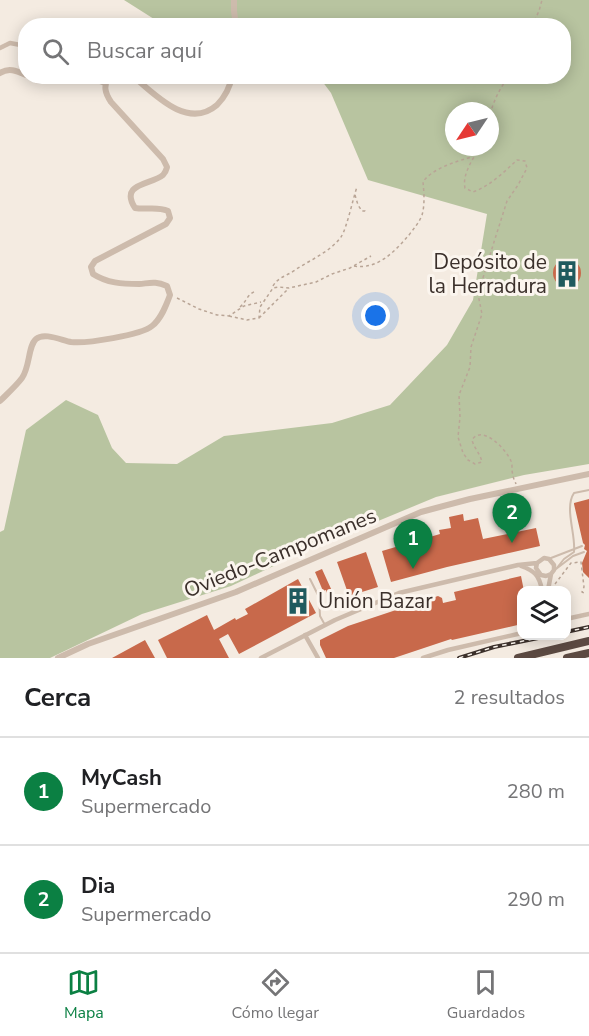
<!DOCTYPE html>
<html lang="es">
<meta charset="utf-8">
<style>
body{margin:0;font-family:"Nunito Sans",sans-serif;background:#f2f2f2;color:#202124}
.controls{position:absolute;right:18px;bottom:18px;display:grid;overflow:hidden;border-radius:12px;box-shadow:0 3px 15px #0003}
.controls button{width:54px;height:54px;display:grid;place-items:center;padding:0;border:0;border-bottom:2px solid #e0e0e0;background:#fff;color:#202124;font:30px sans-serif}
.compass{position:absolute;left:445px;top:102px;width:54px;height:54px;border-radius:50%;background:#fff;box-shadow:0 3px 15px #0003;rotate:235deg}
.you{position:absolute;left:376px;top:316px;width:21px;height:21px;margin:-15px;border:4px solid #fff;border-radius:50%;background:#1a73e8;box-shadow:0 0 0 9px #1a73e833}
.badge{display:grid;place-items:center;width:39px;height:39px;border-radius:50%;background:#0b8043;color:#fff;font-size:20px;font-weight:700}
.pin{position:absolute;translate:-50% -50px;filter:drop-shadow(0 2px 3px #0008)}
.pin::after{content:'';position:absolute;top:32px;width:21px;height:18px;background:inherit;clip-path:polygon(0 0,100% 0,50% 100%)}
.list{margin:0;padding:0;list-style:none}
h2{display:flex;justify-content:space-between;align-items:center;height:78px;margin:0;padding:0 24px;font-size:26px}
h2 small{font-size:20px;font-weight:400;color:#757577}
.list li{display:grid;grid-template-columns:39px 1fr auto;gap:18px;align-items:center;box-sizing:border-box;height:108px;padding:0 24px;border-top:2px solid #e0e0e0}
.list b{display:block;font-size:22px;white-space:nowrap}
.list p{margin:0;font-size:20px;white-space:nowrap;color:#757577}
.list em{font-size:20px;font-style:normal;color:#757577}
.icon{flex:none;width:33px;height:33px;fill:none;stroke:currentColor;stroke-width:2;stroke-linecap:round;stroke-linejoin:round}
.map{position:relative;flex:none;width:589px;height:658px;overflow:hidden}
.search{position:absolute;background:#fff;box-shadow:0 3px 15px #0003;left:18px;right:18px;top:18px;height:66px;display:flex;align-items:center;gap:15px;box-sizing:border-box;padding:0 21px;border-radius:24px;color:#757577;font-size:22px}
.sheet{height:294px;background:#fff}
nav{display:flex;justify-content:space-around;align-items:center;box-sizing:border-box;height:84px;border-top:2px solid #e0e0e0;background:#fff;font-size:16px;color:#757577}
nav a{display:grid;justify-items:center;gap:3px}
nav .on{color:#0b8043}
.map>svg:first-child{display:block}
.green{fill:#b8c4a0;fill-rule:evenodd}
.building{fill:#c8694b}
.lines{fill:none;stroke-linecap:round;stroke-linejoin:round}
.path{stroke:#b9a596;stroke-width:1.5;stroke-dasharray:3 3;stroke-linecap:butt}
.service{stroke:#cdbbac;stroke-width:2}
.minor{stroke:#cdbbac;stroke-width:4.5}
.tertiary{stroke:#cdbbac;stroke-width:6}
.motorway{stroke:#5c4a42;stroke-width:8}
.rail-casing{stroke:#3b302b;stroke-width:4}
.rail{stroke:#fbf5ee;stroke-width:1.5;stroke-dasharray:4.5;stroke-linecap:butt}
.labels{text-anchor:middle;stroke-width:6;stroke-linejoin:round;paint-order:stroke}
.poi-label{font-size:21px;fill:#3b302b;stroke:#fbf5ee;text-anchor:end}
.street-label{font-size:21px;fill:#3b302b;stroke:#fbf5ee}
</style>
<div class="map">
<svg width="589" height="658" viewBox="0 0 589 658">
<rect width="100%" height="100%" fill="#f4ebe1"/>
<path class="green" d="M124,0h465v464l-65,11 -88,22 -135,56 -70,33 -89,28 -92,44h-50v-126l4,-2 22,-100 40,-30 32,15 14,33 14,15 51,1 47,-28 108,-13 58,-18 57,-60 26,-45 14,-86 -119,-34 -37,-87 -12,-16 245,-1v-50h-333l-77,-7zM454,111h36v36h-36z"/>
<path class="building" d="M553 273a14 14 0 1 1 28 0a14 14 0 1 1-28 0Z
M589,499v79l-6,-6 -1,-9 5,-12 -3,-2 1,-4 -2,-2 -9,-39v-1z
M463,514l1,7 14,-3 5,21 53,-11 4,18 -93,21 -56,15 -9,-31 58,-17 -1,-4 12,-2 -2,-11z
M366,552l12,35 -29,9 -12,-34z
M322,569l10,22 -5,2 -1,-3 -3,1 -8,-19z
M521,576l3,15h-2v33l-70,16 -1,-1 -57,19h-68l-6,-13v-5l28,-14 90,-30 4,2 1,5 13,-3 -2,-8z
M298,579l18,34 -77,41 -11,-20 -9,5 10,19h-62l-9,-18 49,-25 7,15 21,-12 1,2 12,-6 -3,-5z
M145,640l10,18h-43z"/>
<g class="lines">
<path class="path" d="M532,26l7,-15 3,-11
M490,114c4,-14 10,-26 19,-38
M480,147c-7,12 -18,27 -15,41l8,4c17,-6 31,-20 44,-32l8,1 2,7 -9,17 -11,16 -13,41 -16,52 4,20 -11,33 -1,20 -11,28 1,22 -2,20 5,16 5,7 7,4 7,-2c-2,-9 -8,-14 -10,-22 10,-16 34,9 39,21 2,4 0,9 2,14 0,3 2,6 3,9
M355,195l3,10 4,6h3l2,2
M354,266c24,4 41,-15 55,-31 5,-7 10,-12 13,-20 3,-10 2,-23 1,-33 8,-13 34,-21 49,-25
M273,286c5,-9 14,-10 22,-16 15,-10 35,-18 46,-33 6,-9 12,-39 16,-50
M177,298l22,11 18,6 12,1 15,-10 17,-4
M240,307c7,-6 7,-13 16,-16
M229,316l18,4 12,-2 1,-11 13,-19 6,-1 10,1 27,-6 16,-8 18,-6 21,-12
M259,318l30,-30
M555,584l16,-21 10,-1 3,25 -2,5 2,1"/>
<path class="service" d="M551,558l31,-12
M556,569l8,-10 10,-7c2,-18 -10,-44 0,-59l15,-3
M556,569l17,-13 11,-4
M310,579l9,18 1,19 5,9"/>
<path class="minor" d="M0,48l10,-5 16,3
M537,563l-1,5 5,7 5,1 5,-2
M521,566c14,5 18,9 21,24
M566,619l23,-5
M305,635l13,23
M261,658l74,-38 64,-27 119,-28 19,-2 7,-5 5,1 5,6v5l-3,4 -3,16
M423,658l25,-8 74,-17"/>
<path class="tertiary" d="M234,0v11l2,15
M0,73c9,-6 17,-2 26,2
M29,76l9,5h32l22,-3 13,5
M133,76c22,19 55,54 84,29 8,-8 13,-18 15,-29
M0,401c7,-7 16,-15 22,-23 8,-11 6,-32 14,-39 8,-7 25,1 35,3 15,2 70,-7 81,-16 9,-7 14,-20 18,-31l-3,-9c-12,-5 -16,-3 -28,-2 -17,0 -32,-1 -46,-10l-2,-7 4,-6 71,-37 4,-6 -2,-7c-11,-5 -21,-1 -33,-3 -16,-25 16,-23 28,-33 3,-3 3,-4 4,-8l-4,-8 -52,-57c-6,-9 -8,-16 -2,-26
M58,658l30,-14 148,-52 185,-80 49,-13 119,-25"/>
<path class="motorway" d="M518,658l71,-17
M567,658l22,-5"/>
<defs>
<path id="rail" d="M566,632l23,-5
M459,658l35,-11 54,-11"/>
</defs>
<use href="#rail" class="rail-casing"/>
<use href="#rail" class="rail"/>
</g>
<defs>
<symbol id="building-bare" viewBox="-9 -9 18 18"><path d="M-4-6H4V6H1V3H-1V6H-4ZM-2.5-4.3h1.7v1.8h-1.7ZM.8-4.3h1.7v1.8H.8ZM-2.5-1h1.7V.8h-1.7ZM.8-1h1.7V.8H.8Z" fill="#1f5a5e" stroke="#fbf5ee" stroke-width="2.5" paint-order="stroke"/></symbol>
</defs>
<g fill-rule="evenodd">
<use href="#building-bare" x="548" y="255" width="38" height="38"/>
<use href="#building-bare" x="279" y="582" width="38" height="38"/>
</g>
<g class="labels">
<g class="poi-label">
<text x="547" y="269">Depósito de<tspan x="547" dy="24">la Herradura</tspan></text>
<text x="318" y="608" text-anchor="start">Unión Bazar</text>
</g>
<g class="street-label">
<text transform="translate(280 553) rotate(-22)" y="7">Oviedo-Campomanes</text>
</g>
</g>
</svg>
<div class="controls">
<button><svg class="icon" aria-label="layers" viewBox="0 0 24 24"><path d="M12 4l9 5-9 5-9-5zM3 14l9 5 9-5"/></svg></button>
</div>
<svg class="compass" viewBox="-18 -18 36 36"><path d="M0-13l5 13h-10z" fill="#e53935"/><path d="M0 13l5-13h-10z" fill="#757577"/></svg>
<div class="you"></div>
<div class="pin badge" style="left:413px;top:569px">1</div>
<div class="pin badge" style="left:512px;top:543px">2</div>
<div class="search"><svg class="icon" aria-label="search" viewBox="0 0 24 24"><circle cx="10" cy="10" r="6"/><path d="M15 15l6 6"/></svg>Buscar aquí</div>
</div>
<section class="sheet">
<h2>Cerca<small>2 resultados</small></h2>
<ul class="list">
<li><span class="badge">1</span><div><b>MyCash</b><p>Supermercado</p></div><em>280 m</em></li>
<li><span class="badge">2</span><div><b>Dia</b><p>Supermercado</p></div><em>290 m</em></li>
</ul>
</section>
<nav>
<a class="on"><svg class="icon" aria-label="map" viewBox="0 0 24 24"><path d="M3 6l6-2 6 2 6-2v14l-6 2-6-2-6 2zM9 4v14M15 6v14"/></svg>Mapa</a>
<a><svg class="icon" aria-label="directions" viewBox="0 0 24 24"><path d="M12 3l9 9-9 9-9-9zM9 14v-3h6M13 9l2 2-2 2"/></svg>Cómo llegar</a>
<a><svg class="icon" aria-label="saved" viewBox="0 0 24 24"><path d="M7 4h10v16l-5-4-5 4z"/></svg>Guardados</a>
</nav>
